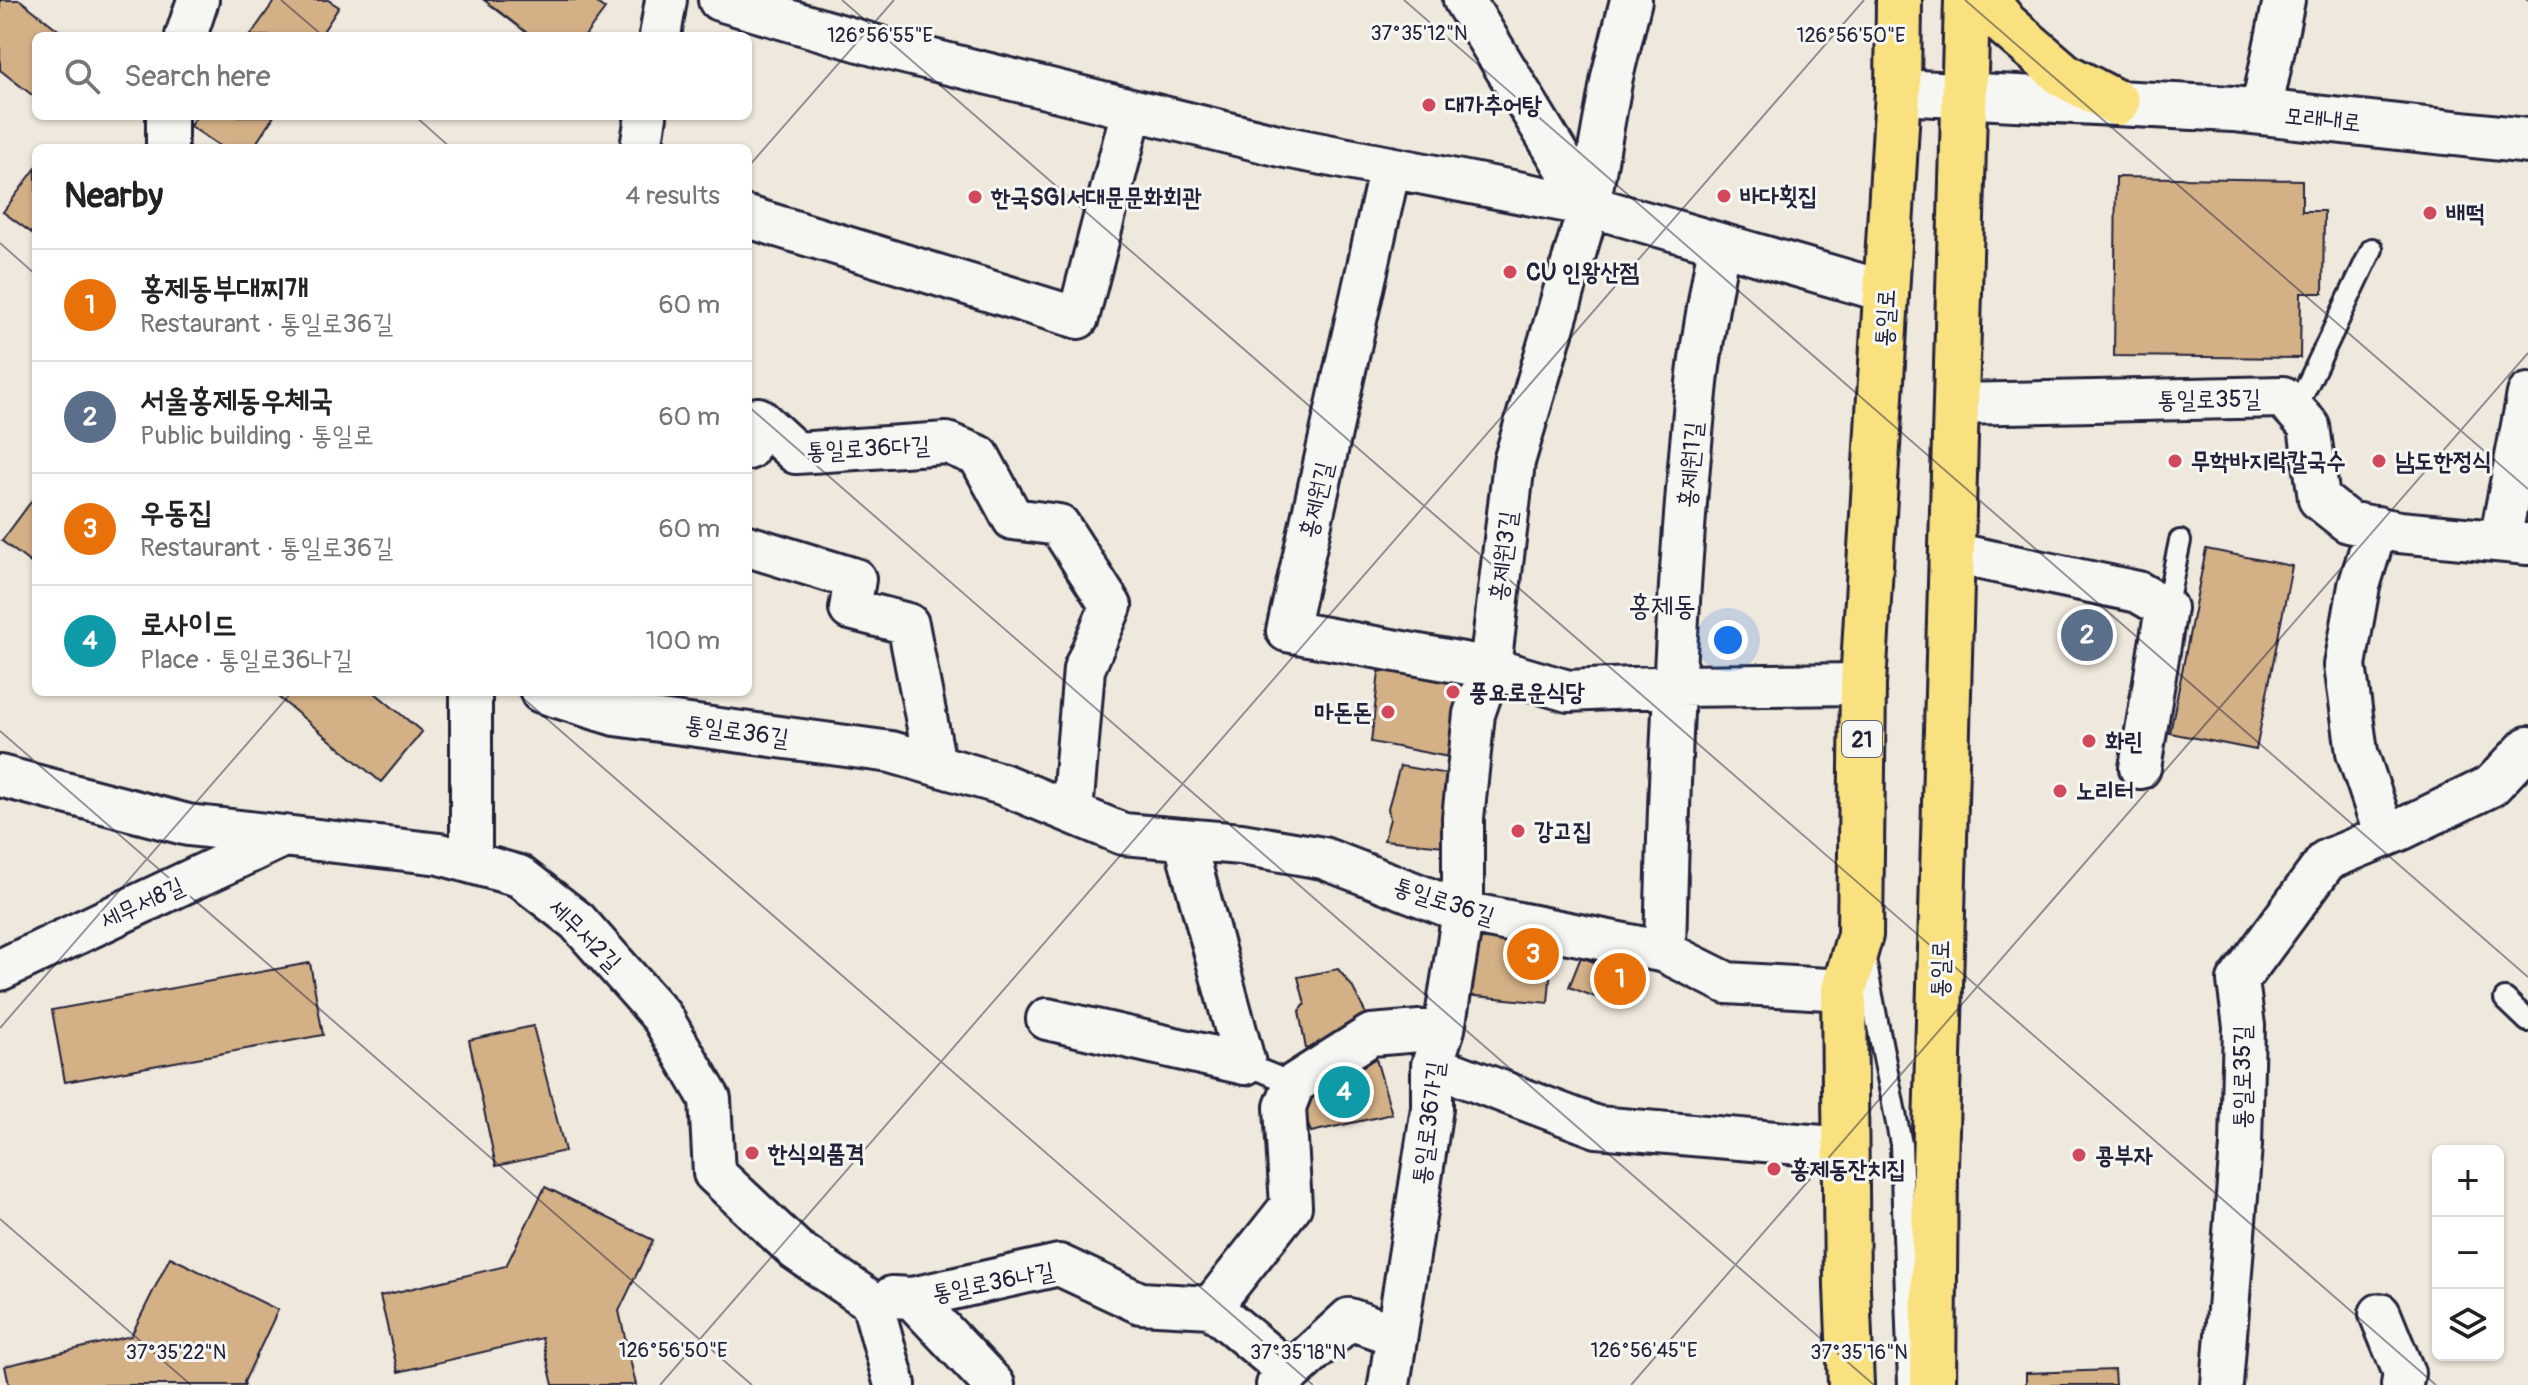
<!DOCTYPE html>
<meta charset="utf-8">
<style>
body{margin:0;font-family:Pangolin,"Poor Story",sans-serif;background:#f6f6f6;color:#222}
.controls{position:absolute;right:24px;bottom:24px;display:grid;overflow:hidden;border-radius:12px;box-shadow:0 2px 6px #0004}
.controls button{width:72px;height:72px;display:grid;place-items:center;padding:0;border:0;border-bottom:2px solid #e0e0e0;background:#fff;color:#222;font:40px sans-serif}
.you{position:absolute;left:1728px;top:640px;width:28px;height:28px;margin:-20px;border:6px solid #fff;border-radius:50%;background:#1a73e8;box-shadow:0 0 0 12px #1a73e833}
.badge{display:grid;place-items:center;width:52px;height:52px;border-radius:50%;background:#d1495b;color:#fff;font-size:26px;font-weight:700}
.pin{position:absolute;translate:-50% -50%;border:4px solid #fff;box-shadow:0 2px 8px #0006}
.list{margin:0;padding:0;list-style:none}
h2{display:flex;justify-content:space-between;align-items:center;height:104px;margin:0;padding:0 32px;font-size:34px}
h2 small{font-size:26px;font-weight:400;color:#767676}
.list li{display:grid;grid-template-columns:52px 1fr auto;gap:24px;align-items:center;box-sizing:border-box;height:112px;padding:0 32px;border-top:2px solid #e0e0e0}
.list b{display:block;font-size:30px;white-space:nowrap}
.list p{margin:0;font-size:26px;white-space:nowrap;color:#767676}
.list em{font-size:26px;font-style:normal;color:#767676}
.icon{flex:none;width:44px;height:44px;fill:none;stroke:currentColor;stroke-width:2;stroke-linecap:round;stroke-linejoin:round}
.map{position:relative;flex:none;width:2528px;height:1385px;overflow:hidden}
.search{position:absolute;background:#fff;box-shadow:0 2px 6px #0004;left:32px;top:32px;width:720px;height:88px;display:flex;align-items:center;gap:20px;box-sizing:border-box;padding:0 28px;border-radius:12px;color:#767676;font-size:30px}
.panel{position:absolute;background:#fff;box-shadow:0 2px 6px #0004;left:32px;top:144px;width:720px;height:552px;border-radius:12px}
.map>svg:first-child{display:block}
.building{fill:#d4b086;stroke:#22223b;stroke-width:2}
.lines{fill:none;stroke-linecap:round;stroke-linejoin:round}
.service-casing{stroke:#22223b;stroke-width:26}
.minor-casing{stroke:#22223b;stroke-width:46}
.secondary-casing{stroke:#22223b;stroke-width:50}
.primary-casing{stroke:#22223b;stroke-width:50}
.service{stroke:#f6f6f2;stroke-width:20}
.minor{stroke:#f6f6f2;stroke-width:40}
.secondary{stroke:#f6f6f2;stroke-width:44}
.primary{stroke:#fae180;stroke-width:44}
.ticks{fill:none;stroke:#22223b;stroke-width:2;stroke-opacity:0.45}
.poi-dot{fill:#d1495b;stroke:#f6f6f2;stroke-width:3}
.labels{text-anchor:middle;stroke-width:6;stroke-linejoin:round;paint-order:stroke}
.shield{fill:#f6f6f2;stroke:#626272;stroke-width:2}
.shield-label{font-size:22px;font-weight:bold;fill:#22223b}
.poi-label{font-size:24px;font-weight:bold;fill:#22223b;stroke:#f6f6f2;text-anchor:start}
.street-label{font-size:24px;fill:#22223b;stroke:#f6f6f2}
.quarter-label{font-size:28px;fill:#22223b;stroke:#f6f6f2}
.ticks-label{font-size:20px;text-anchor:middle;fill:#22223b;stroke:#f6f6f2;stroke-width:6;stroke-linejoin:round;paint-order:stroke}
</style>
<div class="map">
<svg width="2528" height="1385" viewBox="0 0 2528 1385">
<rect width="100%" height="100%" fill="#efe8dc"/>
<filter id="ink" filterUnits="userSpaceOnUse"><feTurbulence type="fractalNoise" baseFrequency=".0125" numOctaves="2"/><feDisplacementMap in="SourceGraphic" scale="16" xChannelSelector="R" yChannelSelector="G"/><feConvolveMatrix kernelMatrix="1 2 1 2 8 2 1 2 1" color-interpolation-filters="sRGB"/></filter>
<g filter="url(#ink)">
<path class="building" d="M0,0h20l46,36h-30v62l-36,-28z
M275,0h53l11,7 -19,29h-70z
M484,0h109l12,9 -20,27h-54z
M197,116h77l-21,32h-30l-33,-22z
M36,168v68l-33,-24z
M2116,177l186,3v31h22l-1,82h-22l-1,65 -186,-2z
M36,495v72l-34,-26z
M2206,549l86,17 -36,184 -86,-17z
M1392,669l71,13 -3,50 -11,25 -78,-15 8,-70z
M272,692h102l48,40 -41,50z
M1400,766l48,8 -4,72 -60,-6 6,-21 -2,-11z
M1475,937l78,8 -5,58 -82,-8z
M1581,957l55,21 -12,30 -55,-21z
M310,963l13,72 -258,47 -13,-72z
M1338,969l14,17 16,32 -14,18 -48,13 -7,-38 6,-7 -7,-27z
M533,1026l32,125 -69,15 -27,-126z
M1358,1056l18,3 16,55 -81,18 -13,-32z
M545,1187l108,53 -34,71 17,74h-83l-11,-47 -144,34 -18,-76 126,-30z
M170,1257l108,53 -34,72 1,3h-236l-4,-19 126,-30z
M2114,1370l1,15h-89v-12z"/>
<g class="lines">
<defs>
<path id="service" d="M2295,411l77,-162
M2166,608l14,-67
M1864,955l37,189 8,241
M2505,999l23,22
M1245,1064l49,20"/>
<path id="minor" d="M719,0l165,48 397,98 308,60 298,86
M1464,0l125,206
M186,36l12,-36
M660,36l6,-36
M2261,112l23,-112
M167,116v32
M641,148l5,-32
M1390,167l-103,464 203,37 78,23 107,-5 188,-2
M748,217l330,101 54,-208
M1956,404l327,-7 26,29 10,73 29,23 51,10 129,12
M748,449l10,-31 38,35 151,-10 32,13 34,63 46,6 52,81 -27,63 -12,143
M2377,527l-18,59 -14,79 12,87 28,84
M2500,541l28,-147
M748,546l107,33 -5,30 58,15 27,140
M1952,553l186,39 28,16 -26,160
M471,692v170
M541,692l74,23 276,37 111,32 121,50 118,10 82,14 140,54 202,40 62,31 117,7
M0,776l188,49 252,29 79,22 58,45 85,96 48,82 4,74 82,77 76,52 23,83
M1665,952c4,-189 12,-380 32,-569 5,-46 14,-92 22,-138
M0,970l284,-134
M1047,1019l198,45 -61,-225
M1432,1065l165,62 249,21
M892,1297l20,1 82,87
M912,1298l147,-33 81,38 71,4 80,-101 -6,-99 9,-23 77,-49 73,-6
M1211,1307l78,65
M2380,1314l24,59 -2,12
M1277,1385l72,-66 47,16
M1389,1385l43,-277v-43l12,-36 19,-117v-94l11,-104 16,-46 24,-206 75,-256 23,-129 19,-77
M2222,1385l19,-240 3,-119 -6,-45 89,-121 73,-30 91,-44 37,-39"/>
<path id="secondary" d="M1898,92l335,17 295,32"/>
<path id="primary" d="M1986,0l20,25 59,51 52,27
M1851,1385l-4,-98 -3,-297 16,-55 3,-251 35,-592 1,-92
M1933,1385l2,-218 32,-1167"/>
</defs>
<use href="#service" class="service-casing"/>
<use href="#minor" class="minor-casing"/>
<use href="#secondary" class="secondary-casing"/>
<use href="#primary" class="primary-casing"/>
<use href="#service" class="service"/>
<use href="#minor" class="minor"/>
<use href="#secondary" class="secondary"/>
<use href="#primary" class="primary"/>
</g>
</g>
<path class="ticks" d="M281,0l42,36M842,0l1594,1385M1404,0l1124,977M1965,0l563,489M2526,0l2,1M415,116l36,32M748,167l146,-167M0,243l36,32M748,406l1126,979M516,692l797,693M0,731l752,654M0,1028l292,-336M0,1219l191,166M660,1385l1204,-1385M1631,1385l897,-1032"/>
<g class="poi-dot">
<circle cx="1429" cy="105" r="8"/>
<circle cx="1724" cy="196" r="8"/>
<circle cx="975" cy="197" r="8"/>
<circle cx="2430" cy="213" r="8"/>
<circle cx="1510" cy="272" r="8"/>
<circle cx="2175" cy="461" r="8"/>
<circle cx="2379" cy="461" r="8"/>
<circle cx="1453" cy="692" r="8"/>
<circle cx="1388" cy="712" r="8"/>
<circle cx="2089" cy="741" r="8"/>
<circle cx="2060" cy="791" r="8"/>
<circle cx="1518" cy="831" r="8"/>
<circle cx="752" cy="1153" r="8"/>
<circle cx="2079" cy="1155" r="8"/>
<circle cx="1774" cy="1169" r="8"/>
</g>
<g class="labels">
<rect class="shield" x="1842" y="721" width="40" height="36" rx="6"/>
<g class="shield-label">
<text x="1862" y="747">21</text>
</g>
<g class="poi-label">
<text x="1445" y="113">대가추어탕</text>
<text x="1740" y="204">바다횟집</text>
<text x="991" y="205">한국SGI서대문문화회관</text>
<text x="2446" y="221">배떡</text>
<text x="1526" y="280">CU 인왕산점</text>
<text x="2191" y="469">무학바지락칼국수</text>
<text x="2395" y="469">남도한정식</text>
<text x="1469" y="700">풍요로운식당</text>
<text x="1372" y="720" text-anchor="end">마돈돈</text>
<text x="2105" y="749">화린</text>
<text x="2076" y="799">노리터</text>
<text x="1534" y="839">강고집</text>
<text x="768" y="1161">한식의품격</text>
<text x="2095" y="1163">콩부자</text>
<text x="1790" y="1177">홍제동잔치집</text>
</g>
<g class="street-label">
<text transform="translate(2323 119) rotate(6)" y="8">모래내로</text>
<text transform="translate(1885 318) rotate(-87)" y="8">통일로</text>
<text transform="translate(2209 399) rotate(-1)" y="8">통일로35길</text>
<text transform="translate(868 448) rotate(-3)" y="8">통일로36다길</text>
<text transform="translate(1690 465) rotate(-85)" y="8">홍제원1길</text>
<text transform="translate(1316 500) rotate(-77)" y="8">홍제원길</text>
<text transform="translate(1503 556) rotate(-83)" y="8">홍제원3길</text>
<text transform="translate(737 731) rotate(8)" y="8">통일로36길</text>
<text transform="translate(1444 901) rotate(18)" y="8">통일로36길</text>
<text transform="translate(142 903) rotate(-25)" y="8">세무서8길</text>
<text transform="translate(585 935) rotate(45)" y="8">세무서2길</text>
<text transform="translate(1940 969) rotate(-89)" y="8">통일로</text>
<text transform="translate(2242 1077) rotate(-90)" y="8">통일로35길</text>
<text transform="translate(1428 1123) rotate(-83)" y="8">통일로36가길</text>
<text transform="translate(993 1282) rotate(-11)" y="8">통일로36나길</text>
</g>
<g class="quarter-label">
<text x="1662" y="615">홍제동</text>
</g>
</g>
<g class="ticks-label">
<text x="1419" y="40">37°35'12"N</text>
<text x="880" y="42">126°56'55"E</text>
<text x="1851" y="42">126°56'50"E</text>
<text x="673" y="1357">126°56'50"E</text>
<text x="1644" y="1357">126°56'45"E</text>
<text x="176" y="1359">37°35'22"N</text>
<text x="1298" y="1359">37°35'18"N</text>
<text x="1859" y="1359">37°35'16"N</text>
</g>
</svg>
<div class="controls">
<button>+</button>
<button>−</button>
<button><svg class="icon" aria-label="layers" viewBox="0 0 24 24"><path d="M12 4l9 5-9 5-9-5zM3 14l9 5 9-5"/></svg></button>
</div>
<div class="you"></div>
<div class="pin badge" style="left:1620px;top:979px;background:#e8710a">1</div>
<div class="pin badge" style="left:2087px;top:635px;background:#5c6f8a">2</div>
<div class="pin badge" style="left:1533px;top:954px;background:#e8710a">3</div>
<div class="pin badge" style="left:1344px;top:1092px;background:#0f9aa8">4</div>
<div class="search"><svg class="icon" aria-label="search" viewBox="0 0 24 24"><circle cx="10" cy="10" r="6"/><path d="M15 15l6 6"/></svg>Search here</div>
<section class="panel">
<h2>Nearby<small>4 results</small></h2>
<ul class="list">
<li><span class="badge" style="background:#e8710a">1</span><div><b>홍제동부대찌개</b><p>Restaurant · 통일로36길</p></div><em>60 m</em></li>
<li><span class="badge" style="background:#5c6f8a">2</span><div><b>서울홍제동우체국</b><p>Public building · 통일로</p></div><em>60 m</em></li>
<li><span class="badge" style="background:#e8710a">3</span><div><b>우동집</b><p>Restaurant · 통일로36길</p></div><em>60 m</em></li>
<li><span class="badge" style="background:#0f9aa8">4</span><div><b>로사이드</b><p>Place · 통일로36나길</p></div><em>100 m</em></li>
</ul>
</section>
</div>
